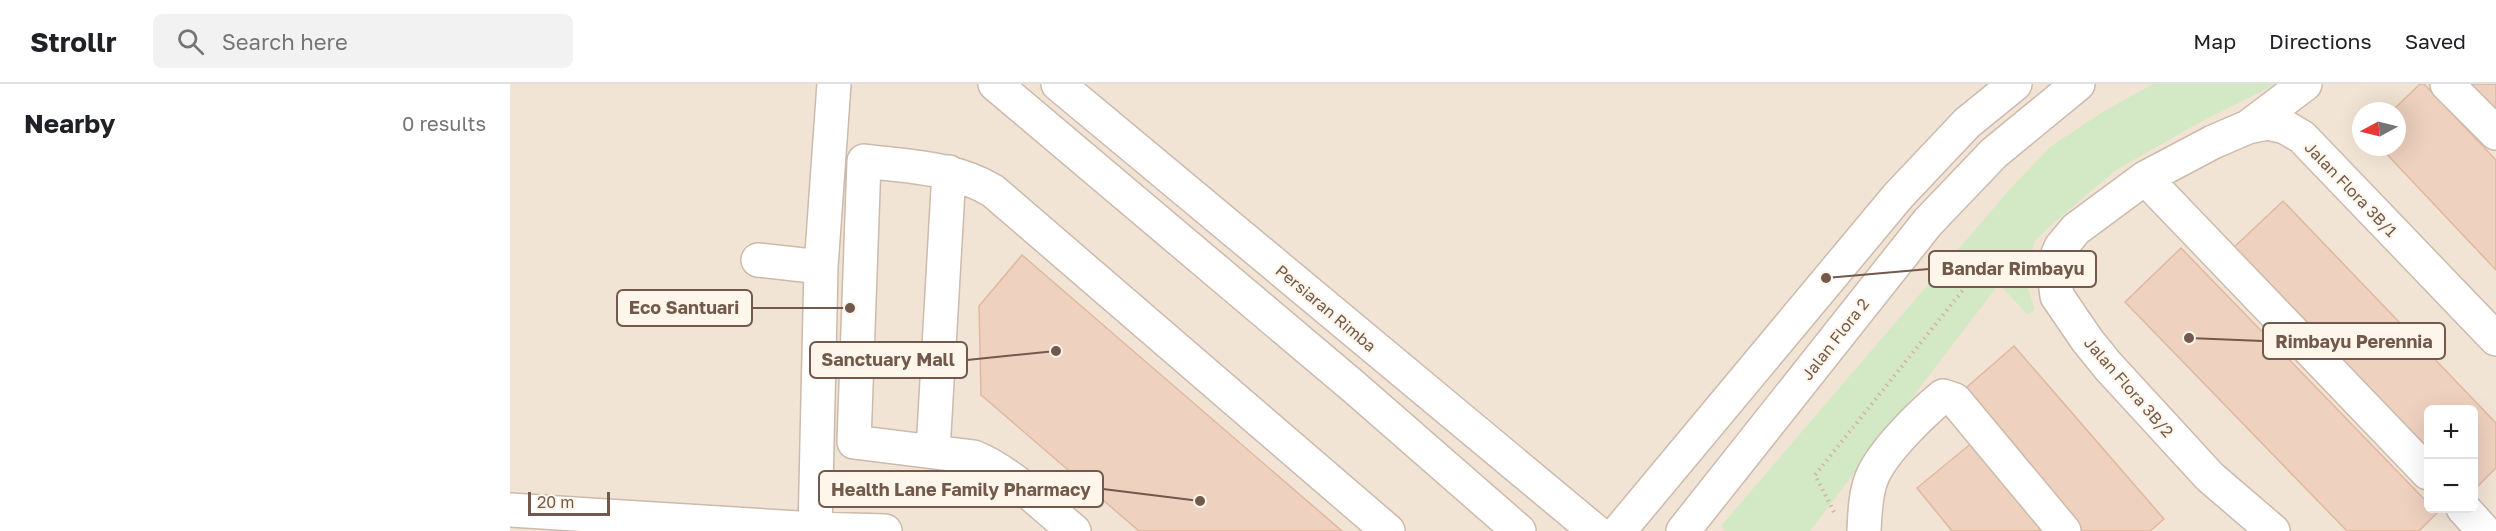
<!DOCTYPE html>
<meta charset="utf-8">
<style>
body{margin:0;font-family:"Golos Text",sans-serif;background:#f2f2f2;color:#202124}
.controls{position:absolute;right:18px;bottom:18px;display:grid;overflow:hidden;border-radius:9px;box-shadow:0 6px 24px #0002}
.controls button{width:54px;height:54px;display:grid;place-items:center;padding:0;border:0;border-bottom:2px solid #e0e0e0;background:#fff;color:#202124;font:30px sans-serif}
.compass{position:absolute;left:1842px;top:18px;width:54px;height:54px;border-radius:50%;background:#fff;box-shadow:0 6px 24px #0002;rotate:263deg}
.scale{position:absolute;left:18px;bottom:15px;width:82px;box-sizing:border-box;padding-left:6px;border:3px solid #72594c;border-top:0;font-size:16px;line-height:21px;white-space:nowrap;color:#72594c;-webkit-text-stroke:4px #fef6eb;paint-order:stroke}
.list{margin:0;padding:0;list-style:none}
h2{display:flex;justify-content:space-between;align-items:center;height:78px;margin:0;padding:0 24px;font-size:26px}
h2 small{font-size:20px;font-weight:400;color:#757577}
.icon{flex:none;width:33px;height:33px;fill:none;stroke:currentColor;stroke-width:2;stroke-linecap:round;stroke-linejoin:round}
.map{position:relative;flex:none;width:1986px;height:447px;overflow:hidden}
header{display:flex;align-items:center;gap:36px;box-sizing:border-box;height:84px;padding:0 30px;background:#fff;border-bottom:2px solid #e0e0e0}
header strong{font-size:28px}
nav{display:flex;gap:33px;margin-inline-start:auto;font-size:21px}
.search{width:420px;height:54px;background:#f2f2f2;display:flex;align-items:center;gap:15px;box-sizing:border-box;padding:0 21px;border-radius:9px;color:#757577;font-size:22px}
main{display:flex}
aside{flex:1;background:#fff}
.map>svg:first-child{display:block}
.residential{fill:#f2e4d4;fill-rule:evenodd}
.green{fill:#d3e8c5}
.building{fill:#efd1bf;stroke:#e0b8a0;stroke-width:1.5}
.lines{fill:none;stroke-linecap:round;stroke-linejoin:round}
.minor-casing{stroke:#ccbaac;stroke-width:36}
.path{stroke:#d3b4a2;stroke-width:4;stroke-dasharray:1.5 4.5;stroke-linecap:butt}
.minor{stroke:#fff;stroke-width:33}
.labels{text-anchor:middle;stroke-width:4.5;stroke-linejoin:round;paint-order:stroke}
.street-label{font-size:16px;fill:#72594c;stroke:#fef6eb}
.leader{fill:none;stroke:#72594c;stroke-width:2}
.callout-dot{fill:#72594c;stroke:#fef6eb;stroke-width:2}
.callout{fill:#fef6eb;stroke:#72594c;stroke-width:2}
.callout-label{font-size:18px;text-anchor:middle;font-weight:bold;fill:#72594c}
</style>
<header>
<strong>Strollr</strong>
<div class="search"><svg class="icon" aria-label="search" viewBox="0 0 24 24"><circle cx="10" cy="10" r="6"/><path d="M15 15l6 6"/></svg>Search here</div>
<nav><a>Map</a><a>Directions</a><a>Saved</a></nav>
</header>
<main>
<aside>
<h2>Nearby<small>0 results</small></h2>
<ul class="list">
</ul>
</aside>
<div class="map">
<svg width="1986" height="447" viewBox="0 0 1986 447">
<rect width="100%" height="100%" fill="#fbf2e5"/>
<path class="residential" d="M0,0h1986v447h-1986zM1851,27h36v36h-36zM1918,326h46v98h-46z"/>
<path class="green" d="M1643,0h123l-83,42 -77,44 -66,56 -16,16 -6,34v13l7,21 -8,4 -28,-30 -189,247h-84l-5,-5 289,-337 40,-42 54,-36z"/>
<path class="building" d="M1910,0h4l72,76v110l-116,-123h17v-36h-5z
M1956,0h30v31z
M1773,117l213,222v45l-22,22v-80h-46v50l-199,-208z
M1671,164l247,255v5h6l4,4 -19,19h-72l-222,-229z
M512,171l320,276h-203l-158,-136 -2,-89z
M1504,262l150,173 -14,12h-71l-119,-138z
M1463,358l72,89h-93l-35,-43z"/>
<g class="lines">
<defs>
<path id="minor" d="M485,0l359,303 165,144
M548,0l537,447
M1937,0l49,49
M1738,43l57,-43
M1635,94l283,295
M248,176l63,7
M423,367l16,-279
M1953,424l21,23
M0,426l305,19 70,2
M305,447l6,-264 13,-183
M564,447c-32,-26 -62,-58 -100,-74l-120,-15 10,-281c46,6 89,6 129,30l395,340
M1109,447l279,-335 69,-73 48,-39
M1173,447l245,-309 66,-69 84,-69
M1354,447c1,-17 1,-35 7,-51 9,-26 50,-66 72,-84l12,4 109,131
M1763,447l-63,-54 -102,-111 -21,-26 -30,-44 -4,-30 8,-19 15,-18 69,-51 68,-36 35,-15 19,-4 18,4 17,10 194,202"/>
</defs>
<use href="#minor" class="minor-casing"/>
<path class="path" d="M1324,428l-19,-37 160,-200 49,-16"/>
<use href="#minor" class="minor"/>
</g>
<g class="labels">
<g class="street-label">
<text transform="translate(1841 105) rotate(46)" y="6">Jalan Flora 3B/1</text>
<text transform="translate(816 224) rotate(40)" y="6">Persiaran Rimba</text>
<text transform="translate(1325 255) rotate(-52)" y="6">Jalan Flora 2</text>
<text transform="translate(1619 303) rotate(49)" y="6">Jalan Flora 3B/2</text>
</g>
</g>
<path class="leader" d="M1316 194L1419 185M340 224L242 224M1679 254L1753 257M546 267L457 276M690 417L593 405"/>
<g class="callout-dot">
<circle cx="1316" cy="194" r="6"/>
<circle cx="340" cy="224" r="6"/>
<circle cx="1679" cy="254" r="6"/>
<circle cx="546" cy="267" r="6"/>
<circle cx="690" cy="417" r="6"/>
</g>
<g class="callout">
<rect x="1419" y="167" width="167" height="36" rx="6"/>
<rect x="107" y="206" width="135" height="36" rx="6"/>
<rect x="1753" y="239" width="182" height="36" rx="6"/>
<rect x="300" y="258" width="157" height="36" rx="6"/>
<rect x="309" y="387" width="284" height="36" rx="6"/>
</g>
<g class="callout-label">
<text x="1503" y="191">Bandar Rimbayu</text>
<text x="174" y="230">Eco Santuari</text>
<text x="1844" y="264">Rimbayu Perennia</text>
<text x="378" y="282">Sanctuary Mall</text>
<text x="451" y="412">Health Lane Family Pharmacy</text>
</g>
</svg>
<div class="controls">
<button>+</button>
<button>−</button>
</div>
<svg class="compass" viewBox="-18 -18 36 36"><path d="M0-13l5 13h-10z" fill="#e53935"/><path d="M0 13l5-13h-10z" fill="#757577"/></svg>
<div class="scale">20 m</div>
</div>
</main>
